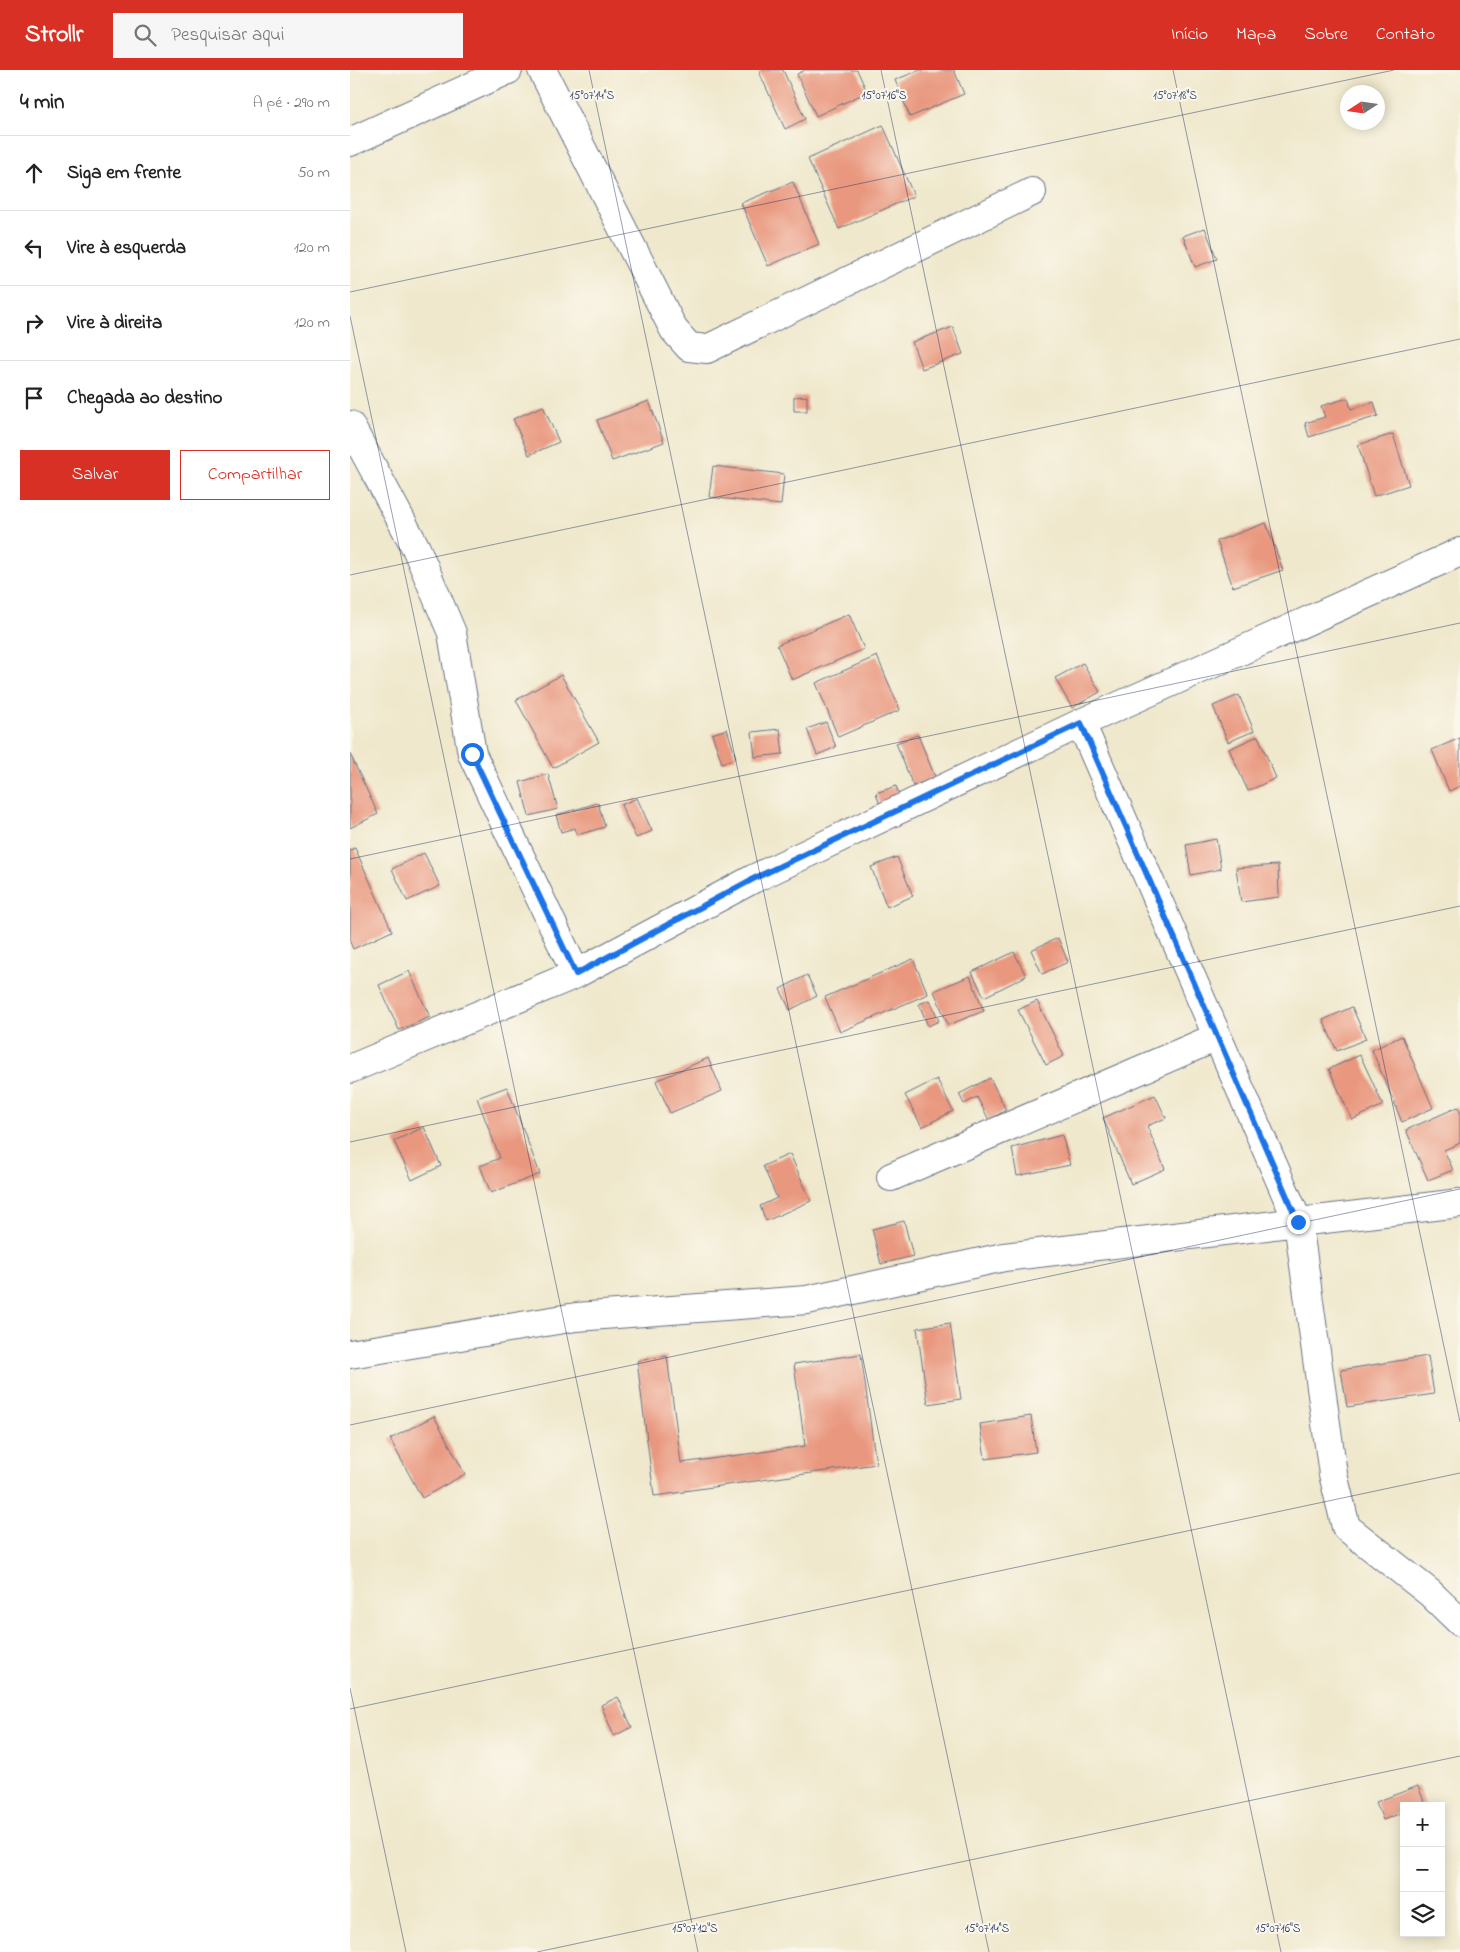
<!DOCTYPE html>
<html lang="pt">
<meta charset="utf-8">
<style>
body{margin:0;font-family:"Indie Flower",sans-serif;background:#f6f6f6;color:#222}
.controls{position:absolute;right:15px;bottom:15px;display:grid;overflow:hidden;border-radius:0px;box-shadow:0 2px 12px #0003}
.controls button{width:45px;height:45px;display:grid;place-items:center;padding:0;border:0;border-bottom:1px solid #e0e0e0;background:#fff;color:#222;font:25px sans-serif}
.compass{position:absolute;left:990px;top:15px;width:45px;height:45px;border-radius:50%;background:#fff;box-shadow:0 2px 12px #0003;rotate:258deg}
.stop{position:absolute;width:15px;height:15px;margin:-11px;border:4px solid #1a73e8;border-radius:50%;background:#fff}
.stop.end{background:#1a73e8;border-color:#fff;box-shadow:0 1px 5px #0008}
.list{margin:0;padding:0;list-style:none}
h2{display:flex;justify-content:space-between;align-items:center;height:65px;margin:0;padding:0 20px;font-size:21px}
h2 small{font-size:16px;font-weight:400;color:#767676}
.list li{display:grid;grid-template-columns:32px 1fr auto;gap:15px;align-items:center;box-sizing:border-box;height:75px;padding:0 20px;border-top:1px solid #e0e0e0}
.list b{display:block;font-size:19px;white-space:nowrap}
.list em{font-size:16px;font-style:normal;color:#767676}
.actions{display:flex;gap:10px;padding:15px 20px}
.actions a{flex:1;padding:11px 0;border:1px solid #d93025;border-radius:0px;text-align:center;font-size:18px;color:#d93025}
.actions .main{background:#d93025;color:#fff}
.icon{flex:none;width:28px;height:28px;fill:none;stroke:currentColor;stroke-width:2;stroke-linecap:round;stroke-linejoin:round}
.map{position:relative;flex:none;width:1110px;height:1882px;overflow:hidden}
header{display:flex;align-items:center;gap:30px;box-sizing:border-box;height:70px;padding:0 25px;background:#d93025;color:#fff}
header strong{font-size:24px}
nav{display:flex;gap:28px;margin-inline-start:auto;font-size:18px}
.search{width:350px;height:45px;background:#f6f6f6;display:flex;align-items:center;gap:12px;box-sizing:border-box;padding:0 18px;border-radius:0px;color:#767676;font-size:19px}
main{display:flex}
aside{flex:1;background:#fff}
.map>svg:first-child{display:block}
.building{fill:#e9987f}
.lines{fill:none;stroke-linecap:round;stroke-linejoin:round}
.street-casing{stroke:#657084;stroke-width:30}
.street{stroke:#fff;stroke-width:28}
.route{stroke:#1a73e8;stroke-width:6}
.ticks{fill:none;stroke:#1b2f5e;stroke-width:1;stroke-opacity:0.45}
.ticks-label{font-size:12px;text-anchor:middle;fill:#1b2f5e;stroke:#fbf7ec;stroke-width:4;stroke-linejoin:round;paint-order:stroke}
</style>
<header>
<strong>Strollr</strong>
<div class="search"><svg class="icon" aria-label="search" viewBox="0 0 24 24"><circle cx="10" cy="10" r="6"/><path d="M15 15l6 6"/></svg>Pesquisar aqui</div>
<nav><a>Início</a><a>Mapa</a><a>Sobre</a><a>Contato</a></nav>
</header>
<main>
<aside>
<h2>4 min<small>A pé · 290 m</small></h2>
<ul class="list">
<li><svg class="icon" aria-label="ahead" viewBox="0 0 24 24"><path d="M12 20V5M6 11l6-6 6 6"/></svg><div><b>Siga em frente</b></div><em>50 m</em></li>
<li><svg class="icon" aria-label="left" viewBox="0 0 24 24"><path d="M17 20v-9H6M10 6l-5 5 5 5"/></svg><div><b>Vire à esquerda</b></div><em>120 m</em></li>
<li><svg class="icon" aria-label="right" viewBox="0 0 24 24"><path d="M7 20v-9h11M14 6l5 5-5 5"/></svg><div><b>Vire à direita</b></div><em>120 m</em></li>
<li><svg class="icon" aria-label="arrive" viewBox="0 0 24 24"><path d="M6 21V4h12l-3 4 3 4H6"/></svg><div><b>Chegada ao destino</b></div></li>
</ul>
<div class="actions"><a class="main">Salvar</a><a>Compartilhar</a></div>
</aside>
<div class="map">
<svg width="1110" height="1882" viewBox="0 0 1110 1882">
<rect width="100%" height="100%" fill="#fbf7ec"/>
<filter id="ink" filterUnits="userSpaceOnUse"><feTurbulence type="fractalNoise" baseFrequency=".02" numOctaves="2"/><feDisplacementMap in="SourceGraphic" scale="10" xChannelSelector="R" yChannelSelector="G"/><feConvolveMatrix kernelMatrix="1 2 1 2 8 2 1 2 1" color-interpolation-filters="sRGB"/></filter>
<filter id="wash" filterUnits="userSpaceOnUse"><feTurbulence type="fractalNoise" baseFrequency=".0096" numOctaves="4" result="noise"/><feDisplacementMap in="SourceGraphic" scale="20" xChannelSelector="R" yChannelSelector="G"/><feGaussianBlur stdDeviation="1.12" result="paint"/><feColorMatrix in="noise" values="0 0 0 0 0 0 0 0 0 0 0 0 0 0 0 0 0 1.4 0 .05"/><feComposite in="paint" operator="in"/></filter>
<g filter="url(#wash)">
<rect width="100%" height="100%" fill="#efe8cc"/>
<g id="blocks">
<path class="building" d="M412,0h21l22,49 -20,10 -26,-57z
M455,0h52l10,22 -51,24 -19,-42z
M570,0h34l10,24 -54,23 -15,-37z
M533,55l31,71 -75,33 -31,-70z
M443,112l26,62 -51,22 -27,-63z
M855,158l12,31 -22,8 -12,-31z
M603,257l10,27 -41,15 -10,-27z
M457,326v15h-13v-14z
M998,328l3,11 23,-7 4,14 -69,21 -4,-14 20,-6 -4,-11z
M299,331l15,41 -52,19 -15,-41z
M193,336l16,36 -30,13 -16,-36z
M1043,364l16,51 -35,11 -16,-51z
M363,396l71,8 -3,31 -72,-8z
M916,453l17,47 -50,17 -16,-46z
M499,544l15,35 -72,31 -15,-35z
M527,586l23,54 -62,27 -22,-54z
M733,593l17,29 -28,16 -17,-30z
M211,605l38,67 -46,26 -37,-68z
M889,625l15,36 -26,11 -15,-36z
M476,652l10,25 -19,8 -10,-26z
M377,659l9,29 -14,5 -10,-29z
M430,659l3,25 -28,3 -3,-25z
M568,665l17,42 -22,9 -17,-43z
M908,666l18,42 -28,13 -19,-42z
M1110,668v48l-11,5 -17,-41z
M0,684l28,60 -28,14z
M198,704l10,35 -29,7 -9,-34z
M546,716l4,12 -20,7 -4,-12z
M287,728l15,33 -16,7 -15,-33z
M248,733l7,24 -28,8 -2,-7 -14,4 -5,-17z
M866,769l5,30 -30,6 -5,-30z
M5,778l37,83 -39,18 -3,-7v-92z
M74,783l16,33 -33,15 -15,-32z
M547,787l16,39 -26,11 -16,-40z
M928,795l1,32 -38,5 -5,-34z
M708,868l10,24 -26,12 -11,-24z
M664,882l12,24 -42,21 -12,-25z
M563,889l15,35 -88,38 -15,-35z
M59,901l21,46 -31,13 -20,-45z
M457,905l10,21 -27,14 -10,-21z
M620,906l14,35 -36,14 -14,-34z
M580,930l9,21 -11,5 -9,-22z
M687,931l27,55 -18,9 -28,-55z
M1002,937l14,32 -29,12 -14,-31z
M1052,966l31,72 -31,14 -30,-72z
M1010,985l23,50 -31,15 -23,-51z
M358,988l14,33 -52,22 -14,-32z
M640,1008l16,32 -17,10 -12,-23 -13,7 -5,-10z
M587,1009l16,32 -31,16 -17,-32z
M157,1017l33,87 -49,19 -11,-27 20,-8 -23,-60z
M805,1025l11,23 -19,8 18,43 -34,15 -28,-66z
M1108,1037l2,4v32l-16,7 9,20 -25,10 -22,-50z
M74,1057l17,39 -29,14 -18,-39z
M712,1065l8,30 -53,11 -5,-28z
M440,1084l21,47 -45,20 -6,-15 17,-8 -14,-32z
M554,1151l9,35 -32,8 -9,-35z
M600,1253l11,76 -33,5 -11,-76z
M511,1284l15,110 -192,27v1l-30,4 -17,-135 30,-5 14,107 124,-17 -11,-82z
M1078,1286l6,38 -87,13 -6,-37z
M84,1346l31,58 -43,24 -32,-59z
M681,1346l5,36 -51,7 -5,-35z
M268,1627l14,30 -18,9 -13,-31z
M1068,1716l7,18 -5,2h-16v6l-21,8 -7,-18z"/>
</g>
</g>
<g filter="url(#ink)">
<use href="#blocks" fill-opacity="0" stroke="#657084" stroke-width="1"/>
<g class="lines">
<defs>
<path id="street" d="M192,0l132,260 15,17 18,2 325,-157
M0,72l158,-72
M0,355l66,123 36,85 20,121 104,220
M731,653l217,499 35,252 13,53 84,66 30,29
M0,999l226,-95 177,-95 328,-156 379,-171
M541,1107l326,-140
M0,1284l226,-37 231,-17 197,-43 456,-54"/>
</defs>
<use href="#street" class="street-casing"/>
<use href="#street" class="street"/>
</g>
</g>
<g class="lines" filter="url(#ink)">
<path class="route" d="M122,684l104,220 177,-95 328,-156 217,499"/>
</g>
<path class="ticks" d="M239,0l400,1882M531,0l400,1882M823,0l287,1352M0,222l1044,-222M0,246l348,1636M0,505l1110,-236M0,789l1110,-236M0,1072l1110,-236M0,1355l1110,-236M0,1618l56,264M0,1639l1110,-236M187,1882l923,-196"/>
<g class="ticks-label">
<text x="242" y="29">15°07'14"S</text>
<text x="534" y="29">15°07'16"S</text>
<text x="825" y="29">15°07'18"S</text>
<text x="345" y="1862">15°07'12"S</text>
<text x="637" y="1862">15°07'14"S</text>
<text x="928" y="1862">15°07'16"S</text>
</g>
</svg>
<div class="controls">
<button>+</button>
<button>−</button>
<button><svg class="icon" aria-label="layers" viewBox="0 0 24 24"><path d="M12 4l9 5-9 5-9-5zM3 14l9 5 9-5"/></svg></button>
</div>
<svg class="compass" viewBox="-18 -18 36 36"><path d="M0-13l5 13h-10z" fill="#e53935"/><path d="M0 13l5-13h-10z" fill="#767676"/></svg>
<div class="stop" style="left:122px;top:684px"></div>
<div class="stop end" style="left:948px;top:1152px"></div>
</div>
</main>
